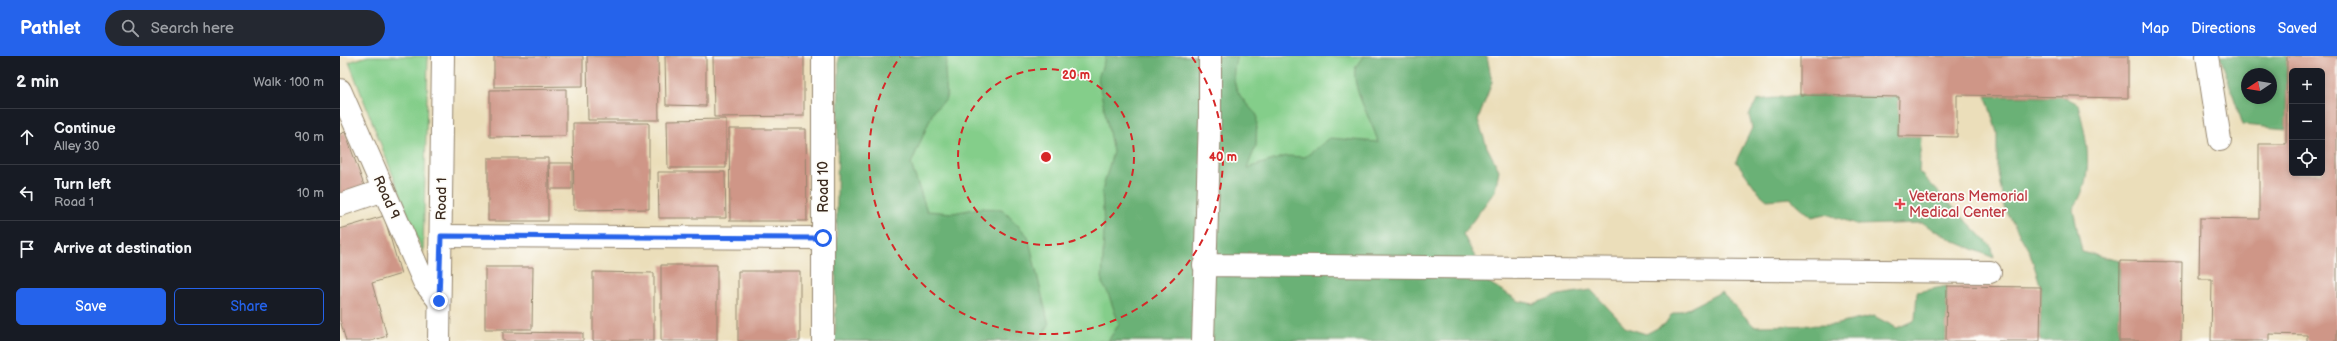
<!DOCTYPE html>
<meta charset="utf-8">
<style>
body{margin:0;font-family:"Balsamiq Sans",sans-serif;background:#242831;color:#f1f3f6}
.controls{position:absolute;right:12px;top:12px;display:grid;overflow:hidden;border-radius:6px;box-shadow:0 2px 6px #0003}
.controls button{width:36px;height:36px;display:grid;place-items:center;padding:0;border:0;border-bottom:1px solid #363941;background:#171b24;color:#f1f3f6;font:20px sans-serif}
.compass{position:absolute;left:1901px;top:12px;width:36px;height:36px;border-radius:50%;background:#171b24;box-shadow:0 2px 6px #0003;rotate:258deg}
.stop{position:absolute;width:12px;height:12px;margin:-9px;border:3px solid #2563eb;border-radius:50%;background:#fff}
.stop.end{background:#2563eb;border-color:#fff;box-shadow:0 1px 4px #0008}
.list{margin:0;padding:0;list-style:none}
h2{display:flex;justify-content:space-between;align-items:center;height:52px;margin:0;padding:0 16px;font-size:17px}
h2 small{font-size:13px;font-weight:400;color:#9ea1a6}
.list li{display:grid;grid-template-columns:26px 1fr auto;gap:12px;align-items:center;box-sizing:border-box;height:56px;padding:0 16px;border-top:1px solid #363941}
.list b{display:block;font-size:15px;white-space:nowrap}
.list p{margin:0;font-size:13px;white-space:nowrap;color:#9ea1a6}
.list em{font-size:13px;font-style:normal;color:#9ea1a6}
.actions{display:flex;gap:8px;padding:12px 16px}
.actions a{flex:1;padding:9px 0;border:1px solid #2563eb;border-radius:6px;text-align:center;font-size:14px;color:#2563eb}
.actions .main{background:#2563eb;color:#fff}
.icon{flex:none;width:22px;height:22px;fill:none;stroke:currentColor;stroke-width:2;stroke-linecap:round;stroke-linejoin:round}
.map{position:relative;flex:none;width:1997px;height:285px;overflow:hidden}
header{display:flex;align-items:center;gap:24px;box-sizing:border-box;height:56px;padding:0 20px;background:#2563eb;color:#fff}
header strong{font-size:19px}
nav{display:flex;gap:22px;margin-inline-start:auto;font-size:14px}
.search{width:280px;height:36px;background:#242831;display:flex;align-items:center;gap:10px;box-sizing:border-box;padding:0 14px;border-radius:22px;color:#9ea1a6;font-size:15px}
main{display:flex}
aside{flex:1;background:#171b24}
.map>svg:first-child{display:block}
.green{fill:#84ce8a;stroke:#607c54}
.forest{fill:#6bb176;stroke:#536e4a;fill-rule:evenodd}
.building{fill:#cf9687;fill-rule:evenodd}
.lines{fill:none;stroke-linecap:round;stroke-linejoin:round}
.minor-casing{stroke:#93846c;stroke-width:24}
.major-casing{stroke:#93846c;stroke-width:24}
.minor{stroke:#fff;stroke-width:22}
.major{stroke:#fff;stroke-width:22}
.route{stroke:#2563eb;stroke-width:5}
.ring{fill:none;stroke:#d62828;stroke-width:2;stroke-dasharray:7 5}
.health-dot{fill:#e0444e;stroke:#fdfcf7;stroke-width:1.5}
.labels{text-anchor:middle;stroke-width:3.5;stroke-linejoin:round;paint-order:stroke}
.street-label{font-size:14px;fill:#3b2a1e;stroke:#fdfcf7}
.health-label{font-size:14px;fill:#be3a42;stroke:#fdfcf7;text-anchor:start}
.centre{fill:#d62828;stroke:#fdfcf7;stroke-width:2}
.ring-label{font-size:12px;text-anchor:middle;font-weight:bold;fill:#d62828;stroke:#fdfcf7;stroke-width:3.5;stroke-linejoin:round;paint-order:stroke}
</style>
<header>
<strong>Pathlet</strong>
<div class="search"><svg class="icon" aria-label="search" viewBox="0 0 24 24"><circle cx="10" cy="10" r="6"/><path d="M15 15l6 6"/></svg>Search here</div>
<nav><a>Map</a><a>Directions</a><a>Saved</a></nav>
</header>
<main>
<aside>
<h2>2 min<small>Walk · 100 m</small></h2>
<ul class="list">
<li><svg class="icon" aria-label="ahead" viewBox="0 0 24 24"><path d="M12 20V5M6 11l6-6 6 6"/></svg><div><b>Continue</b><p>Alley 30</p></div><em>90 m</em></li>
<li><svg class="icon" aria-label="left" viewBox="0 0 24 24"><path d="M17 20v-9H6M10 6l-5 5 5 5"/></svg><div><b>Turn left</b><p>Road 1</p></div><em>10 m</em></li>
<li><svg class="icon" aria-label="arrive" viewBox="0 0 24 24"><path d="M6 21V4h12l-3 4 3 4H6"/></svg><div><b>Arrive at destination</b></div></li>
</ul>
<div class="actions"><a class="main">Save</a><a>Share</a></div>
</aside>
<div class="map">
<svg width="1997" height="285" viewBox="0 0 1997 285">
<rect width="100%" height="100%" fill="#fdfcf7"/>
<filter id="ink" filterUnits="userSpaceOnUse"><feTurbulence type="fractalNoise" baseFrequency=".025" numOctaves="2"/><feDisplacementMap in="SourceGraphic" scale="8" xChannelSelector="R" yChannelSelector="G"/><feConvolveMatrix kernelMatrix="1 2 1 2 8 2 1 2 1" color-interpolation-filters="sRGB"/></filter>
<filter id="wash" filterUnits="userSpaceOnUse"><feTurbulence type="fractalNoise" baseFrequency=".012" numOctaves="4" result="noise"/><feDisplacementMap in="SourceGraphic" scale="16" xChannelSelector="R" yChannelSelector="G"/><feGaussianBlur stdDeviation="0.9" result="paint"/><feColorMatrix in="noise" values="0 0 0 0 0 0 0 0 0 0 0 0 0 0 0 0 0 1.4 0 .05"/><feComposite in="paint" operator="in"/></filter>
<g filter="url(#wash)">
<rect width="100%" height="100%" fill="#ebdeba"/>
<path class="green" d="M28,0h60l-5,197 -74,-191z
M505,0h622l-252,285h-372z"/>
<path class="forest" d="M499,0h108l-2,14 2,29 -13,11 -23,54 16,47 26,2 27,-5 22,1 26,27 21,89 -11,16h-203z
M766,0h131c-9,27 1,40 20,59l-1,31 -9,22 40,-12 18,1 25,-19 48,4c-6,-22 -26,-51 -23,-73 1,-4 6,-9 8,-13h124l5,26 -14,38 9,27 12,23 -4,21 -32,43 25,48 31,19 14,3 26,-9 32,-5 36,38 19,6 19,-10 6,-9 19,-7 31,-16 33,34 79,-1 41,-9 23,12 18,-8 2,-28 30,-6 -1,55h-838l11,-17 -11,-31 -6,-10 2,-54 -2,-38 11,-39 -15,-74z
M1880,0h67l-1,73 -43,-4zM1907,18h24v24h-24z
M1460,39l99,2 -1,39 23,1 -2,35 73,75 2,11 -38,-16 -34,-19 -63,2 -33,-11 -14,3 -22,-19 -23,2 -8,-7 -23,-32 16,-33 -3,-13 8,-15z
M1646,40l79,1 13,7c9,36 18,72 -5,105l9,43 38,9 -1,80h-79l1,-54 -11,-34 -26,-46 -7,-40v-34z"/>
<g id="blocks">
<path class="building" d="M154,0h89v30l-89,1z
M247,0h71l1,64h-71z
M325,0h41v50l-40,-1z
M373,0h91v60l-90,1z
M1460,0h328v42l-171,-3v42l-59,-1 1,-39 -99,-2z
M1947,0h50v285h-30v-6l-38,-1v7h-58l1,-62h-13l1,-61 59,1v-75h27zM1952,15h30v102h-30z
M226,33v47l-76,1v-47z
M386,63v49h-58l-1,-48z
M233,67h76v86l-75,1z
M389,73h77l1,92h-77z
M5,76l21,59 -26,9v-66z
M148,102h60v63h-60z
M209,107h23v26h-22z
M318,116h67l1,46h-67z
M44,160l17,58 -29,9 15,53 -16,5h-25l-6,-21v-91z
M1780,205l62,1 -1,79h-62z
M321,209h56v76h-56z
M145,211h48l-1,62h-47z
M398,215h62v70h-62z
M253,216l61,1v68h-61z
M1607,230l94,1 -1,54h-94z
M163,276l80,1v8h-80z"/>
</g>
</g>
<g filter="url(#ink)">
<use href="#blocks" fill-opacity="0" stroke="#93846c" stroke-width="1"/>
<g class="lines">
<defs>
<path id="minor" d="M1867,0l13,84
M0,34l84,192 15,19
M0,149l44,-15
M101,180l382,2
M864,209l786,7
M483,285v-285
M863,285l7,-224v-61"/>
<path id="major" d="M99,285l4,-285"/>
</defs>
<use href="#minor" class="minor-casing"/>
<use href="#major" class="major-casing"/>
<use href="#minor" class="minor"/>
<use href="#major" class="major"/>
</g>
</g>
<g class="lines" filter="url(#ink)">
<path class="route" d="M99,245l2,-65 382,2"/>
</g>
<g class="ring">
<circle cx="706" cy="101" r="88"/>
<path d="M852 1A177 177 0 1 1 560 1"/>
</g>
<path class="health-dot" d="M1558 142h4v4h4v4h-4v4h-4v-4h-4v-4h4z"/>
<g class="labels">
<g class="street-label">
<text transform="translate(483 131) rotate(-90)" y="5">Road 10</text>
<text transform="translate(47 141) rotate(66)" y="5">Road 9</text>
<text transform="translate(101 143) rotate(-89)" y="5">Road 1</text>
</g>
<g class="health-label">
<text x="1569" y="145">Veterans Memorial<tspan x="1569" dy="16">Medical Center</tspan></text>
</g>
</g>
<circle cx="706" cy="101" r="6" class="centre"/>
<g class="ring-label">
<text x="736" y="23">20 m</text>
<text x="883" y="105">40 m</text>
</g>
</svg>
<div class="controls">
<button>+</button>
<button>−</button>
<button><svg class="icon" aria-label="locate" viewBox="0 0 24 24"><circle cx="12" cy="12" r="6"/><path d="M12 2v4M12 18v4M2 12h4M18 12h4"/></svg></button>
</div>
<svg class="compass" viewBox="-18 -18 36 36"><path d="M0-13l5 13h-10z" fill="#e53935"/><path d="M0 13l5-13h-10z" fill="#9ea1a6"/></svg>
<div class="stop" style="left:483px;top:182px"></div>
<div class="stop end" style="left:99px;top:245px"></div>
</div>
</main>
